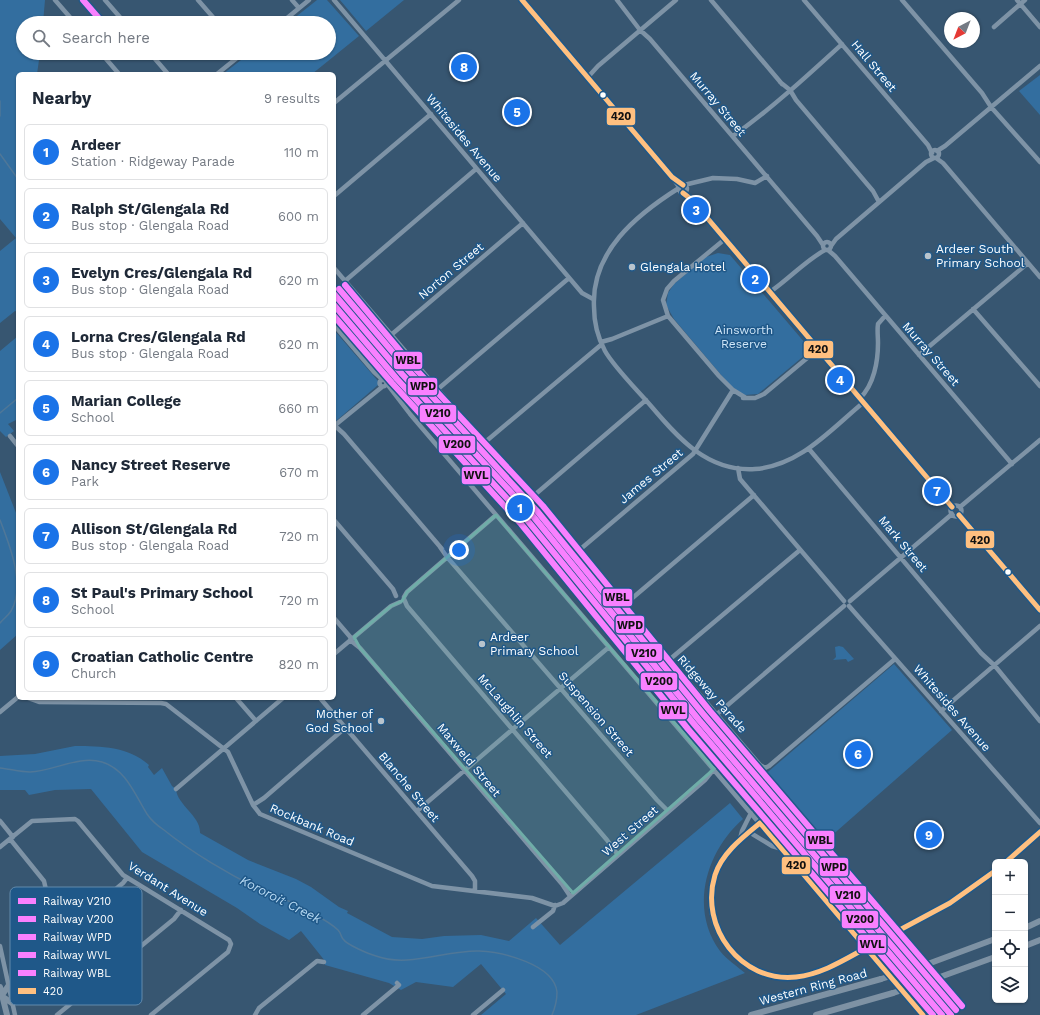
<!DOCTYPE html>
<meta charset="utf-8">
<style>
body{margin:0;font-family:"Work Sans",sans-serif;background:#f6f6f7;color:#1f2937}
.controls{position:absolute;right:12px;bottom:12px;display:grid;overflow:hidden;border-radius:6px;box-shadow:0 1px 3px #0004}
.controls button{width:36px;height:36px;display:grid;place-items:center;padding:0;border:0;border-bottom:1px solid #e0e1e3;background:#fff;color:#1f2937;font:20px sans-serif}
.compass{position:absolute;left:944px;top:12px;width:36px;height:36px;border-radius:50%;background:#fff;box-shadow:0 1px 3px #0004;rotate:222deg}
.you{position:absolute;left:459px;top:550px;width:14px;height:14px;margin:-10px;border:3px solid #fff;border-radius:50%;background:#1a73e8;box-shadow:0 0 0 6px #1a73e833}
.badge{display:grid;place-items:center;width:26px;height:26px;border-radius:50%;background:#1a73e8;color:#fff;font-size:13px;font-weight:700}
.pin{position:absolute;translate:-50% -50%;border:2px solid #fff;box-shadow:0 1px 4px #0006}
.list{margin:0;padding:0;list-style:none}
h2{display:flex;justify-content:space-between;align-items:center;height:52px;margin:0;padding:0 16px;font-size:17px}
h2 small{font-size:13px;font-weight:400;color:#747a83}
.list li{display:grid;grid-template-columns:26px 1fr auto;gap:12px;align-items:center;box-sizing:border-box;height:56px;margin:0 8px 8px;padding:0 8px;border:1px solid #e0e1e3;border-radius:6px}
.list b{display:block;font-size:15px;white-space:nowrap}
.list p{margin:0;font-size:13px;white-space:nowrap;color:#747a83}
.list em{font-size:13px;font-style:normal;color:#747a83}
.icon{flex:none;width:22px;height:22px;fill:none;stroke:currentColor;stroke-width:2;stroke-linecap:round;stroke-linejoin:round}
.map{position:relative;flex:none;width:1040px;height:1015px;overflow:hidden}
.search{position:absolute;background:#fff;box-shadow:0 1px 3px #0004;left:16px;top:16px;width:320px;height:44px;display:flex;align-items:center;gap:10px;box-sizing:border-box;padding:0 14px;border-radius:22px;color:#747a83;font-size:15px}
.panel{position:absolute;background:#fff;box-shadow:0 1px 3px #0004;left:16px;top:72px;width:320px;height:628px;border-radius:6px}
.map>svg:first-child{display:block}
.green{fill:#336e9f}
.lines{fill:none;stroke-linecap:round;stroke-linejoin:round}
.stream{stroke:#4f7798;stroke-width:1.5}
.minor{stroke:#7e93a6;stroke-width:4.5}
.highway{stroke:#7e92a4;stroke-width:6}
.minor-bridge{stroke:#7e93a6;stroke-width:4.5}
.highway-bridge{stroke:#7e92a4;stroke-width:6}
.bus-1-casing{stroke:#1f5889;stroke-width:8}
.bus-1{stroke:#ffc080;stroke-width:5}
.rail-1-casing{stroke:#1f5889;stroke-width:9}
.rail-2-casing{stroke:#1f5889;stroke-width:9}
.rail-3-casing{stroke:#1f5889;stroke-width:9}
.rail-4-casing{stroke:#1f5889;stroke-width:9}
.rail-5-casing{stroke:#1f5889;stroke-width:9}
.rail-1{stroke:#f980ff;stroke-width:6}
.rail-2{stroke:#f980ff;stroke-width:6}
.rail-3{stroke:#f980ff;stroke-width:6}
.rail-4{stroke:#f980ff;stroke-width:6}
.rail-5{stroke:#f980ff;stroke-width:6}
.marked{fill:#6fada8;fill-opacity:0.2;stroke:#6fada8;stroke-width:3;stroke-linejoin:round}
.bus-dot{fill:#fff;stroke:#1f5889;stroke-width:1.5}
.poi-dot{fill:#b9c4cd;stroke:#1f5889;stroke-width:1.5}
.labels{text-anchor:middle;stroke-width:3;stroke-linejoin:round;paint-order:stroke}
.street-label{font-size:12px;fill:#fff;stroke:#1f5889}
.poi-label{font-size:12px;fill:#fff;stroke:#1f5889;text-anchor:start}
.park-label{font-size:12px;fill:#cfe6f8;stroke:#1f5889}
.water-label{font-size:13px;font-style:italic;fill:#b5d8f2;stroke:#1f5889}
.key{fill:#1f5889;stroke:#628aac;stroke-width:1}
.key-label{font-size:11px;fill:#fff}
.line-badge{stroke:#1f5889;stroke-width:1.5}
.pale-badge-label{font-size:11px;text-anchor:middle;font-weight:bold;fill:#111}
</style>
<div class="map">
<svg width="1040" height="1015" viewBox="0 0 1040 1015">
<rect width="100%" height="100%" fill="#375671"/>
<path class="green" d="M0,0h45l-2,23h-20v30h17l-3,21h-19v238l-3,-1 -15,12v-72l16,-13 -16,-19z
M317,0h10l32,36 -47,38h-89l27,-21h79v-30h-41z
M340,0h64l-38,31z
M1040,75v40l-21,-24z
M718,253l12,2 81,95 -53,44 -13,1 -13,-7 -58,-69 -8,-14 2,-12 6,-9 32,-27z
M334,330l44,51v4l-42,36 -2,-2z
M18,336v83l-10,5 6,7 -8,6 -6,-6v-80z
M0,472l18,46v116l-18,16z
M839,646l4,1 11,12 -6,3 -2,-3 -13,1 3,-3 -1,-10z
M894,664l58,66 -131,115 -59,-68z
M75,746c27,0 54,1 74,19l-1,2 6,8 8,-7 10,18 4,3c1,16 25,27 24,44l48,27 48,19 15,8 28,20 9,4 -1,2 45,24 30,2 22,-3 37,-1 28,6 27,-23 24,27 170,-142 13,16c-37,32 -54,90 -23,132 7,9 17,15 25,22l-109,42h-155l25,-21 -25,-30 -28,23 -37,-5 -15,8 -12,-7 -64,-18v-4l-24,-30 -12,9 -29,-16 -23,-16 -95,-56 -51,-63 -36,1 -26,5 -4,-5h-25v-34l35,-2z"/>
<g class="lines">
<path class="stream" d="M0,101v15
M0,154l18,25
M0,413l18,-15
M0,520c10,26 26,66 11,91 -3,5 -8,8 -11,12
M0,768c10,1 20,4 30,4 24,-1 49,-17 72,-10 24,7 33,33 45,52 4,6 11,12 17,16 27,22 66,45 97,60 14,6 28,10 40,17 12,7 28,14 37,23 3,3 3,7 5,9 4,6 26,15 33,17 33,12 69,-6 103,-5 23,1 75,13 78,41 0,9 -2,16 -5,23"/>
<path class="minor" d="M55,0l20,23
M105,0l20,23
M198,0l20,23
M292,0l7,8
M334,0l248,293 11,6
M522,0l150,177 7,10
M617,0l23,30 10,9 167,197 6,9
M711,0l71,84
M804,0l124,145 4,8
M902,0l80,93 9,14 49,55
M1017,0l23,27
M281,23l28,-23
M994,27l31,-27
M101,53l18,21
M150,53l18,21
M217,74l26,-21
M588,77l10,-11 78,-66
M780,82l10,8 6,10 77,91 6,11
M334,103l125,-103
M733,136c38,-27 74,-60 109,-92
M931 154a4 4 0 1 1 8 0a4 4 0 1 1-8 0Z
M937,151l8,-5 95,-80
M936,158l7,5 97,114
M679 189a4 4 0 1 1 8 0a4 4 0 1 1-8 0Z
M684,185l29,-7 24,1 18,4 12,-7
M679,188c-43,27 -88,64 -85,119 0,14 4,31 11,44 9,16 33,40 46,55 28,33 57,66 104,63 45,-3 76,-40 109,-67
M683,193l9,7 260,307
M334,196l97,-82
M725,239l-51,42 -7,8 -4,11 5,16 51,60 14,14 13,8
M823 246a4 4 0 1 1 8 0a4 4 0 1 1-8 0Z
M831,246l5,-7 90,-77 8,-4
M828,250l7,6 177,208
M334,268l426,497 5,3 4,-2 126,-107
M345,281l131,-112
M770,292c19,-13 35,-31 55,-42
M973,309l67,77
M334,325l40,47 9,8
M391,335l132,-112
M601,342l11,-3 56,-23
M919,355l109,-92
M379.5 383a3.5 3.5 0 1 1 7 0a3.5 3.5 0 1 1-7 0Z
M387,384l23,30 513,601
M438,389l131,-111
M743,398h12l9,-4 54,-45
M860,398c14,-13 18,-37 18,-55 0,-7 -1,-13 0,-19l7,-8
M334,425l10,9 98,115
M334,426l48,-39
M10,436l8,10
M484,443l118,-99
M809,449l172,204 14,13 45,55
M738,468l2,11 104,122
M531,498l115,-98
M950.5 511a5.5 5.5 0 1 1 11 0a5.5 5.5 0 1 1-11 0Z
M960,507l80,-67
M959,515l81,95
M334,520l59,69 3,7
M440,547l7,10 210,243 11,11
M577,552l116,-98 40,-64
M404,597l3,-5 89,-77
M404,599l3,7 200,234 11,15
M850,601l102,-87
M623,606l131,-111
M849,606l191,217
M334,618l18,21
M350,640l10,8 202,236 8,12
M334,654l57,-48 9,-4
M669,660l131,-110
M28,698l11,4 122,1 5,1 62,48 25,53 7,9 172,72 100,12 23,8 8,-3 142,-123 9,-11
M236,698l20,23
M320,698l152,178 3,5v10
M941,711l99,-85
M0,712l18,-15
M716,715l128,-109
M176,789l107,-91
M253,805l11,-7 81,-70
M417,811l192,-164
M0,821l13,16
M760,823c-18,15 -37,29 -45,52 -19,51 25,108 80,102 23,-3 42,-15 62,-25
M749,832l23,14 10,3
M10,839l34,42 11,48 4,4 6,-1 58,-49 4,-5
M740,839l2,-8 9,-18
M0,847l32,-26 43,-2 3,2 45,54 106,65 2,4 -3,8 -77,63
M1006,862l34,-30
M533,927l20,-16 2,-6
M896,933l58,-31 41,-31
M55,944l4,-11
M0,946l15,69
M57,1015l117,-96 7,-9
M255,1015l4,-7 58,-47 7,1
M363,1015l36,-30 -2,-2
M473,1015l30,-25"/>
<path class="highway" d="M1025,928l15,-7
M1025,946l15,-6
M917,968l78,-29
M929,981l66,-24
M0,987l7,28
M2,995l7,-10
M3,997l9,6
M751,1015l130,-36
M816,1015l77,-22"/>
<path class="minor-bridge" d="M857,952l39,-19"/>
<path class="highway-bridge" d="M881,979l36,-11
M893,993l36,-12"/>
<defs>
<path id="bus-1" d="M522,0l150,177 11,8
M683,193l9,7 260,307
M959,515l81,95
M760,823l106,125c-22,12 -44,26 -70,29 -55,6 -97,-50 -81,-102 7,-22 28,-38 45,-52z
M1006,862l34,-30
M866,948l57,67
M866,948l84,-45 45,-32"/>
</defs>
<use href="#bus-1" class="bus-1-casing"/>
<use href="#bus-1" class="bus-1"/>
<defs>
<path id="rail-1" d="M83,0l20,23
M334,294l68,80 130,141 167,205 252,295"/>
<path id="rail-2" d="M334,305l63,74 130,141 167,204 248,291"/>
<path id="rail-3" d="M339,289l68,80 130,142 167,204 252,295"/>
<path id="rail-4" d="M334,316l58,67 129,141 167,205 245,286"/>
<path id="rail-5" d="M345,285l67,80 131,141 167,205 252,295"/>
</defs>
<use href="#rail-1" class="rail-1-casing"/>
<use href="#rail-2" class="rail-2-casing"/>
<use href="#rail-3" class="rail-3-casing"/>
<use href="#rail-4" class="rail-4-casing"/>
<use href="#rail-5" class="rail-5-casing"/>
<use href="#rail-1" class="rail-1"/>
<use href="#rail-2" class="rail-2"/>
<use href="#rail-3" class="rail-3"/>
<use href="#rail-4" class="rail-4"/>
<use href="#rail-5" class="rail-5"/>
</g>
<path class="marked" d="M496,515l218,254 -141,124 -213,-245 -6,-11 37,-31 11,-5 5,-9z"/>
<g class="bus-dot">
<circle cx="603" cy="95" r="3.5"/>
<circle cx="1008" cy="572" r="3.5"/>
</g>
<g class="poi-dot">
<circle cx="928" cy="256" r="4"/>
<circle cx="632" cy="267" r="4"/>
<circle cx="482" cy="644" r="4"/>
<circle cx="381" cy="721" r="4"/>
</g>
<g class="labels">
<g class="street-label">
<text transform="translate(874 66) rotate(50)" y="4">Hall Street</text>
<text transform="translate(718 104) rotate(50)" y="4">Murray Street</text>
<text transform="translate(464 138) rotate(50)" y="4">Whitesides Avenue</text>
<text transform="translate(451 271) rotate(-40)" y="4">Norton Street</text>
<text transform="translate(931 354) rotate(49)" y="4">Murray Street</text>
<text transform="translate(651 476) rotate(-40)" y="4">James Street</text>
<text transform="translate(903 544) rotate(50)" y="4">Mark Street</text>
<text transform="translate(712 694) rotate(49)" y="4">Ridgeway Parade</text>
<text transform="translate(952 708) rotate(49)" y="4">Whitesides Avenue</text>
<text transform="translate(596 714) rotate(49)" y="4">Suspension Street</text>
<text transform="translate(515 716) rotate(49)" y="4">McLaughlin Street</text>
<text transform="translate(469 760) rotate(50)" y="4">Maxweld Street</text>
<text transform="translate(409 787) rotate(50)" y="4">Blanche Street</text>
<text transform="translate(312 825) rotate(23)" y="4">Rockbank Road</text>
<text transform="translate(630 831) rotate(-41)" y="4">West Street</text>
<text transform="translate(168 889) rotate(32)" y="4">Verdant Avenue</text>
<text transform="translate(813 987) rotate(-15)" y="4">Western Ring Road</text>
</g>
<g class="poi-label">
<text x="936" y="253">Ardeer South<tspan x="936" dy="14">Primary School</tspan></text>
<text x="640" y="271">Glengala Hotel</text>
<text x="490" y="641">Ardeer<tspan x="490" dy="14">Primary School</tspan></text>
<text x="373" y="718" text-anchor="end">Mother of<tspan x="373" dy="14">God School</tspan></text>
</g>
<g class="park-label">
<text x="744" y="334">Ainsworth<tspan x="744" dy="14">Reserve</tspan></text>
</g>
<g class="water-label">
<text transform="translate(281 899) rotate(27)" y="5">Kororoit Creek</text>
</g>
</g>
<rect x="10" y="887" width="132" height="118" rx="6" class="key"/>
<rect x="18" y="898" width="18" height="6" fill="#f980ff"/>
<rect x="18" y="916" width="18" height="6" fill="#f980ff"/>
<rect x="18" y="934" width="18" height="6" fill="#f980ff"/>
<rect x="18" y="952" width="18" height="6" fill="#f980ff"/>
<rect x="18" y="970" width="18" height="6" fill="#f980ff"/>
<rect x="18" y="988" width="18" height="6" fill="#ffc080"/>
<g class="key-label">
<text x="43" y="905">Railway V210</text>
<text x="43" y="923">Railway V200</text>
<text x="43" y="941">Railway WPD</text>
<text x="43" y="959">Railway WVL</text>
<text x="43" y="977">Railway WBL</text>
<text x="43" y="995">420</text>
</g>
<g class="line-badge">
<rect x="606" y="107" width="30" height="19" rx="4" fill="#ffc080"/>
<rect x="803" y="340" width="31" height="19" rx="4" fill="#ffc080"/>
<rect x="393" y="351" width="30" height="19" rx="4" fill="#f980ff"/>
<rect x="407" y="377" width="31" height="19" rx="4" fill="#f980ff"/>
<rect x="419" y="404" width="38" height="19" rx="4" fill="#f980ff"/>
<rect x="438" y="435" width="38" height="19" rx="4" fill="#f980ff"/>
<rect x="461" y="466" width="30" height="19" rx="4" fill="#f980ff"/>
<rect x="965" y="530" width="30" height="19" rx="4" fill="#ffc080"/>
<rect x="602" y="588" width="31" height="19" rx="4" fill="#f980ff"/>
<rect x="615" y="615" width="30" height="19" rx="4" fill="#f980ff"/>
<rect x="625" y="643" width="38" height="19" rx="4" fill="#f980ff"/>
<rect x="640" y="672" width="38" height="19" rx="4" fill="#f980ff"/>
<rect x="658" y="701" width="30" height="19" rx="4" fill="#f980ff"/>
<rect x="805" y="830" width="30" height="20" rx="4" fill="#f980ff"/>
<rect x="781" y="856" width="30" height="19" rx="4" fill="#ffc080"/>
<rect x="819" y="857" width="30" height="20" rx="4" fill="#f980ff"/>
<rect x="829" y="885" width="38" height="19" rx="4" fill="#f980ff"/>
<rect x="841" y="910" width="38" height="19" rx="4" fill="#f980ff"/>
<rect x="857" y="934" width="30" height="20" rx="4" fill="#f980ff"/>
</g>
<g class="pale-badge-label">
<text x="621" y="120">420</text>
<text x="818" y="353">420</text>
<text x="408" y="364">WBL</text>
<text x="423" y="390">WPD</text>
<text x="438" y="417">V210</text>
<text x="457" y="448">V200</text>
<text x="476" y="479">WVL</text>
<text x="980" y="544">420</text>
<text x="617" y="601">WBL</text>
<text x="630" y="629">WPD</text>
<text x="644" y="657">V210</text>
<text x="659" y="685">V200</text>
<text x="673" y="714">WVL</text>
<text x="820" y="844">WBL</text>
<text x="796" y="869">420</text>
<text x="834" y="871">WPD</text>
<text x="848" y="899">V210</text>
<text x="860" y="923">V200</text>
<text x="872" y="948">WVL</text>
</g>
</svg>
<div class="controls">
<button>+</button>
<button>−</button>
<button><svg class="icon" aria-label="locate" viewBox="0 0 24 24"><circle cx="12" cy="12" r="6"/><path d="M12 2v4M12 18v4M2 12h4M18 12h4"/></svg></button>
<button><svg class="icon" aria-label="layers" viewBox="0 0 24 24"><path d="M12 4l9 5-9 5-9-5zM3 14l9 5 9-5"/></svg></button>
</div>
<svg class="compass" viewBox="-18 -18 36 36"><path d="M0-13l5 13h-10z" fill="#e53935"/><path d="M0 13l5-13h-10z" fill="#747a83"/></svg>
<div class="you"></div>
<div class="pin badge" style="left:520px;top:508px">1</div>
<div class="pin badge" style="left:755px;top:279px">2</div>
<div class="pin badge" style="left:696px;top:210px">3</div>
<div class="pin badge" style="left:840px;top:380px">4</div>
<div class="pin badge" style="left:517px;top:112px">5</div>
<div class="pin badge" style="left:858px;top:754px">6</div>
<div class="pin badge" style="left:937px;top:491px">7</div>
<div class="pin badge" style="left:464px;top:67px">8</div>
<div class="pin badge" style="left:929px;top:835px">9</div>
<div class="search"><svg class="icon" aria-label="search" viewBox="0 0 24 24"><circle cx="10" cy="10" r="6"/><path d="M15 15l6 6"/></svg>Search here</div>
<section class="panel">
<h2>Nearby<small>9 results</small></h2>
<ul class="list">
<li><span class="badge">1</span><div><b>Ardeer</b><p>Station · Ridgeway Parade</p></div><em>110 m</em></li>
<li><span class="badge">2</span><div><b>Ralph St/Glengala Rd</b><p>Bus stop · Glengala Road</p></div><em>600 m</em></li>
<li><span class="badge">3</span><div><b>Evelyn Cres/Glengala Rd</b><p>Bus stop · Glengala Road</p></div><em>620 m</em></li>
<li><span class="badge">4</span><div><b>Lorna Cres/Glengala Rd</b><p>Bus stop · Glengala Road</p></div><em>620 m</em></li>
<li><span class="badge">5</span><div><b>Marian College</b><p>School</p></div><em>660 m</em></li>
<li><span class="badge">6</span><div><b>Nancy Street Reserve</b><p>Park</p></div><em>670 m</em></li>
<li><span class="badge">7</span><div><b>Allison St/Glengala Rd</b><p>Bus stop · Glengala Road</p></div><em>720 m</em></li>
<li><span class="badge">8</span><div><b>St Paul's Primary School</b><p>School</p></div><em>720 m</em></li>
<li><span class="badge">9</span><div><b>Croatian Catholic Centre</b><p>Church</p></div><em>820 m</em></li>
</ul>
</section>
</div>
